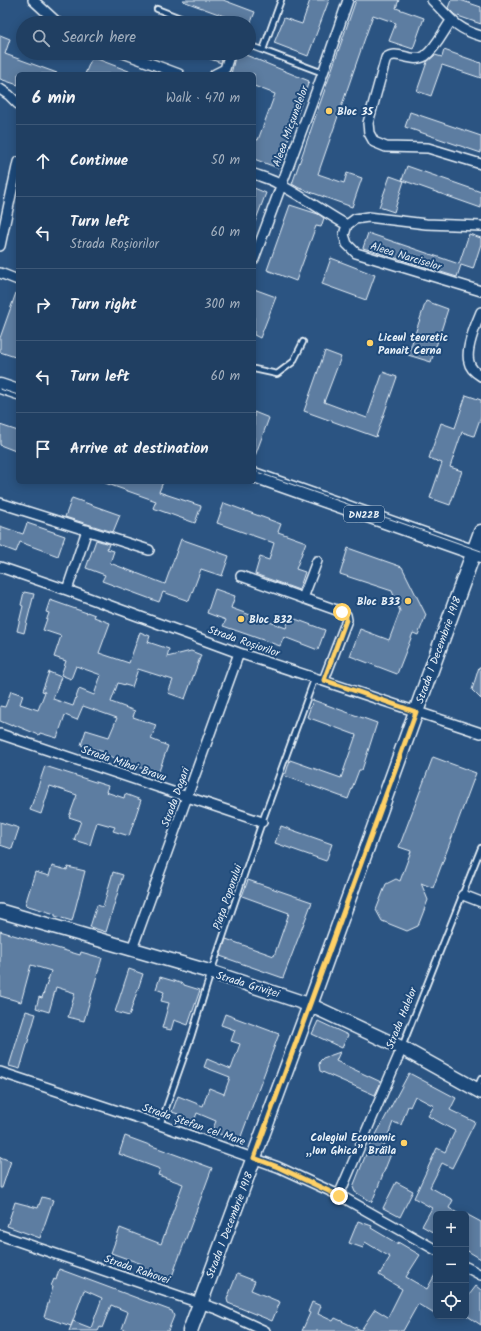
<!DOCTYPE html>
<meta charset="utf-8">
<style>
body{margin:0;font-family:Kalam,sans-serif;background:#2d4a6b;color:#f1f3f6}
.controls{position:absolute;right:12px;bottom:12px;display:grid;overflow:hidden;border-radius:6px;box-shadow:0 2px 10px #0003}
.controls button{width:36px;height:36px;display:grid;place-items:center;padding:0;border:0;border-bottom:1px solid #3d5877;background:#203f62;color:#f1f3f6;font:20px sans-serif}
.stop{position:absolute;width:12px;height:12px;margin:-9px;border:3px solid #ffd166;border-radius:50%;background:#fff}
.stop.end{background:#ffd166;border-color:#fff;box-shadow:0 1px 4px #0008}
.list{margin:0;padding:0;list-style:none}
h2{display:flex;justify-content:space-between;align-items:center;height:52px;margin:0;padding:0 16px;font-size:17px}
h2 small{font-size:13px;font-weight:400;color:#a2afbe}
.list li{display:grid;grid-template-columns:26px 1fr auto;gap:12px;align-items:center;box-sizing:border-box;height:72px;padding:0 16px;border-top:1px solid #3d5877}
.list b{display:block;font-size:15px;white-space:nowrap}
.list p{margin:0;font-size:13px;white-space:nowrap;color:#a2afbe}
.list em{font-size:13px;font-style:normal;color:#a2afbe}
.icon{flex:none;width:22px;height:22px;fill:none;stroke:currentColor;stroke-width:2;stroke-linecap:round;stroke-linejoin:round}
.map{position:relative;flex:none;width:481px;height:1331px;overflow:hidden}
.search{position:absolute;background:#203f62;box-shadow:0 2px 10px #0003;left:16px;top:16px;width:240px;height:44px;display:flex;align-items:center;gap:10px;box-sizing:border-box;padding:0 14px;border-radius:22px;color:#a2afbe;font-size:15px}
.panel{position:absolute;background:#203f62;box-shadow:0 2px 10px #0003;left:16px;top:72px;width:240px;height:412px;border-radius:6px}
.map>svg:first-child{display:block}
.building{fill:#5d7da1;stroke:#e8f1f8}
.lines{fill:none;stroke-linecap:round;stroke-linejoin:round}
.service-casing{stroke:#e8f1f8;stroke-width:8}
.minor-casing{stroke:#e8f1f8;stroke-width:12}
.secondary-casing{stroke:#e8f1f8;stroke-width:16}
.primary-casing{stroke:#e8f1f8;stroke-width:17}
.service{stroke:#1f4a7a;stroke-width:4.5}
.minor{stroke:#1f4a7a;stroke-width:9}
.secondary{stroke:#1f4a7a;stroke-width:13}
.primary{stroke:#1f4a7a;stroke-width:14}
.tram{stroke:#e8f1f8;stroke-width:1}
.route{stroke:#ffd166;stroke-width:5}
.poi-dot{fill:#ffd166;stroke:#1f4a7a;stroke-width:1.5}
.labels{text-anchor:middle;stroke-width:4;stroke-linejoin:round;paint-order:stroke}
.shield{fill:#1f4a7a;stroke:#acbfd2;stroke-width:1}
.shield-label{font-size:10px;font-weight:bold;fill:#e8f1f8}
.poi-label{font-size:11px;font-weight:bold;fill:#e8f1f8;stroke:#1f4a7a;text-anchor:start}
.street-label{font-size:11px;fill:#e8f1f8;stroke:#1f4a7a}
</style>
<div class="map">
<svg width="481" height="1331" viewBox="0 0 481 1331">
<rect width="100%" height="100%" fill="#2b5482"/>
<filter id="ink" filterUnits="userSpaceOnUse"><feTurbulence type="fractalNoise" baseFrequency=".025" numOctaves="2"/><feDisplacementMap in="SourceGraphic" scale="8" xChannelSelector="R" yChannelSelector="G"/><feConvolveMatrix kernelMatrix="1 2 1 2 8 2 1 2 1" color-interpolation-filters="sRGB"/></filter>
<g filter="url(#ink)">
<path class="building" d="M183,0h40l32,12 -5,13 -1,-2h-6l-60,-22z
M310,0h19l-21,56 -34,-13 10,-25 18,6z
M356,0h43l-3,8 28,10 -11,31 -24,-8 7,-18 -23,-8 -55,159 26,9 3,-10 15,5 -10,29 -53,-19 -7,-4z
M451,0h9l21,7v17l-26,-9 -7,-7z
M0,35l10,4 -5,15 52,19 -1,1h-38v11l-18,-6z
M444,50l37,13v15l-39,-13 -11,31 -14,-5 10,-29 8,-7 7,2z
M197,53h27l-3,10 -24,-9z
M236,53h5l68,28 -31,87 -24,-9v-20l4,1 17,-46 -21,-8v-12h-23z
M92,57l42,16v1h-49z
M410,112l71,24v17l-76,-26z
M407,166l74,26v16l-79,-28z
M390,176l14,5 -10,31 -15,-5z
M254,188l12,5 -11,29h-1z
M290,205l28,9 6,4 -3,9 -5,-1 -20,55 -29,-11z
M368,233l91,31 10,-30 12,4v6l-8,25 -12,-4 -4,12 -94,-29z
M331,258l44,17 -9,25 -44,-16z
M254,289l22,8 -16,41 -6,-3z
M17,290l1,1v67l-18,-6v-14z
M426,301l22,8 -17,53 -23,-7z
M325,351l16,6 -17,45 43,16 16,-46 14,5 -21,60 -72,-26z
M466,395l15,5v16l-7,20 -12,-4 -12,35 12,4 -12,34 -20,-7 12,-35 -13,-5 12,-35 14,5z
M254,412l15,6 -14,38h-1z
M0,425l18,6v21l-18,-7z
M106,482h57l-4,10 42,14 -6,17 -42,-15 3,-7 -51,-18z
M72,498l48,17 -7,17 -48,-15z
M224,503l57,21 -3,8 28,10 -10,27 9,3 -6,18 -44,-16 5,-17 9,3 5,-17 -57,-20z
M27,523l38,13 -7,20 -38,-14 -4,10 -16,-6v-20l23,8z
M181,539l48,17 -7,20 -21,-7 -12,32 -26,-9 -4,10 -57,-21 3,-6 -19,-7 10,-28 13,4 -2,5 7,2 -4,12 55,21z
M348,548l54,19 24,48 -8,20 -5,-2 -16,41 -47,-18 10,-27 29,11 11,-29 -8,-20 -52,-17z
M215,589l20,7 -4,12 55,20 4,-11 35,13 -7,20 -34,-13 -4,9 -57,-20 3,-6 -19,-7z
M24,592l10,2 -10,39 -7,-2 6,-25 -2,-1z
M50,600l37,13v-1l8,3 -1,2 16,6 -11,30 30,10 11,-31 10,4 -2,6 21,7 -2,8 24,-6 10,4 -16,44 -17,-6 5,-13 -35,-11 -6,18 -14,-4 -7,19 24,9 -2,6 23,8 -5,14 17,7 -10,28 -32,-11v-1l-23,-8 1,-2 -23,-7 5,-15 23,7 8,-19 -34,-12 -6,14 -12,-5 -8,23 -17,-5 -1,2 -27,-11v2l-12,-5v-15l5,1 6,-16 12,4 -3,9 18,6 7,-18 -3,-1 7,-19 12,5 -8,22 20,7 6,-17 15,6 7,-20 -25,-9 -5,13 -10,-4 5,-14 -12,-4 7,-21 -18,-6 6,-17 -3,-1z
M479,667h2v32l-9,-9z
M313,700l64,23 -15,47h-3l-11,29 -63,-23 5,-16 51,18 15,-43 -49,-18z
M433,757l43,16 -43,115 -12,-5 7,17 -10,26 -11,5 -25,-10 -6,-11 10,-26 10,-5 4,2 11,-30 -12,-4z
M45,766l63,20 -2,6 18,6 1,-4 16,6 -12,36 -16,-5 2,-4 -18,-5 -7,23 -16,-5 7,-19 -12,-4 8,-22 -27,-9 -9,28 -11,-4z
M0,822l19,6 -7,21 -12,-4z
M281,826l51,18 -6,17 -51,-18z
M52,866l15,4 1,-3 17,4 -13,50 -17,-5v-2l-30,-9 10,-33 14,4z
M113,872l10,3 -17,57 -16,-5 7,-22 6,2z
M248,880l64,22 -29,76 -63,-22 6,-17 48,17 15,-43 -47,-17z
M0,931l80,24 1,-3 21,6 -18,63 -16,-4 7,-24 -19,-6 -7,25 -13,-4 3,-11 3,1 9,-27 -20,-6 -10,37 -21,-6z
M129,969l14,5 -14,42 -14,-4z
M160,977l24,7v1l16,5 -12,35 -14,-5 -3,10 -9,-2 7,-25 -8,-2 3,-9 -8,-3z
M26,1011l10,3 -16,55 -11,-3z
M225,1014l54,20 -40,108 -27,-11 4,-10 -19,-8 -4,11 -16,-7 1,-3 -6,-2 6,-16 25,10 6,-18 15,6 6,-17 -26,-10 3,-8 24,10 9,-25 -9,-3 4,-11 -14,-5z
M318,1021l30,14 -6,13 -30,-14z
M340,1052l-4,9 45,21 -6,13 -55,-24 -1,-6 1,-4 3,-3z
M409,1073l47,25 -6,12 25,12 -23,46 -10,-5 -12,24 23,13 -4,8 10,6h-23v20l-14,-8 10,-18 -18,-10 23,-50 8,4 10,-21 -27,-15 6,-10 -19,-10 -5,11 -2,-1 -7,19 -8,-3 -11,29 9,3 -19,48 -17,-10 -2,-5 17,-43h1z
M125,1136l87,32 -41,111 -31,-12 2,-3 -31,-11 9,-25 41,16 22,-60 -25,-9 2,-6 -41,-15z
M0,1157l11,4 -9,27h-2z
M396,1182l17,9 -13,26 -17,-9z
M42,1197l11,3 -13,38 -33,-12 8,-24 23,6z
M466,1214l15,8v37l-15,-9z
M358,1221l14,5 -1,2 27,16v-2l22,13 -14,22 21,12 9,-16v42l-18,-11 -15,27h-101l8,-18 -2,-1 4,-10 9,4 -3,8 15,7 2,-3 26,12 14,-21 13,8 14,-28 -23,-14 11,-18 -25,-15 -2,6 -14,-5z
M59,1269l113,42 2,5 -6,15h-40l-6,-2 6,-17 -17,-7 -9,23 -2,-1 -2,4h-29l4,-10 18,7 11,-30 -18,-8 -13,36 -27,-9 9,-30 -2,-1 3,-7 2,1z
M237,1274l18,7 -4,9 29,12 -8,19 -44,-18 -1,-4z
M476,1286l5,4v35l-15,-10v-16z"/>
<g class="lines">
<defs>
<path id="service" d="M157,9l36,14
M249,45l74,28
M263,50l18,-50
M254,369l23,5 16,-12 10,-20
M402,1047l79,-199
M477,1088l4,-9
M160,1125l31,-88 20,-65 51,-150 53,-145"/>
<path id="minor" d="M33,0l25,23
M432,0c17,17 24,29 49,36
M451,21c-8,11 -15,27 -26,35 -13,8 -28,-7 -39,2l-18,65 1,10 5,9 12,5 42,1 53,16
M123,53l56,21
M215,74l10,-5 5,-16
M0,89l9,6 9,9
M254,174c8,3 16,5 23,9 25,13 47,29 70,42
M481,226l-55,-2 -58,-7 -13,2 -8,6 -3,10 3,9 9,9 125,38
M0,246l18,-84
M254,259l69,-186 25,-73
M0,273l18,7
M481,312c-5,12 -16,37 -12,50 1,6 7,11 12,14
M0,503l149,47
M0,567l67,23 172,63 242,80
M241,576l101,36 4,3 1,5 -23,60
M67,590l20,-60
M303,598l14,-37
M0,734l262,88
M463,895l18,7
M132,949l107,-296
M0,1072l160,53 118,42 61,28 97,55
M339,1195l63,-147
M0,1235l217,74 48,22
M466,1267l15,8"/>
<path id="secondary" d="M0,911l211,61 99,33 92,43 79,44"/>
<path id="primary" d="M0,386l18,6
M254,475l227,80
M190,1331l120,-326 171,-473"/>
</defs>
<use href="#service" class="service-casing"/>
<use href="#minor" class="minor-casing"/>
<use href="#secondary" class="secondary-casing"/>
<use href="#primary" class="primary-casing"/>
<use href="#service" class="service"/>
<use href="#minor" class="minor"/>
<use href="#secondary" class="secondary"/>
<use href="#primary" class="primary"/>
<path class="tram" d="M0,389l18,6
M254,471l227,80"/>
</g>
</g>
<g class="lines" filter="url(#ink)">
<path class="route" d="M339,1196l-61,-29 -24,-9 162,-446 -92,-32 22,-60v-5l-4,-3"/>
</g>
<g class="poi-dot">
<circle cx="329" cy="111" r="4"/>
<circle cx="370" cy="343" r="4"/>
<circle cx="408" cy="601" r="4"/>
<circle cx="241" cy="619" r="4"/>
<circle cx="404" cy="1143" r="4"/>
</g>
<g class="labels">
<rect class="shield" x="344" y="506" width="40" height="16" rx="3"/>
<g class="shield-label">
<text x="364" y="518">DN22B</text>
</g>
<g class="poi-label">
<text x="337" y="115">Bloc 35</text>
<text x="378" y="341">Liceul teoretic<tspan x="378" dy="13">Panait Cerna</tspan></text>
<text x="400" y="605" text-anchor="end">Bloc B33</text>
<text x="249" y="623">Bloc B32</text>
<text x="396" y="1141" text-anchor="end">Colegiul Economic<tspan x="396" dy="13">„Ion Ghica” Brăila</tspan></text>
</g>
<g class="street-label">
<text transform="translate(290 126) rotate(-70)" y="4">Aleea Micșunelelor</text>
<text transform="translate(406 256) rotate(17)" y="4">Aleea Narciselor</text>
<text transform="translate(244 641) rotate(19)" y="4">Strada Roșiorilor</text>
<text transform="translate(438 650) rotate(-70)" y="4">Strada 1 Decembrie 1918</text>
<text transform="translate(124 763) rotate(19)" y="4">Strada Mihai Bravu</text>
<text transform="translate(175 797) rotate(-70)" y="4">Strada Dogari</text>
<text transform="translate(227 897) rotate(-71)" y="4">Piața Poporului</text>
<text transform="translate(248 984) rotate(17)" y="4">Strada Griviței</text>
<text transform="translate(401 1018) rotate(-68)" y="4">Strada Halelor</text>
<text transform="translate(194 1124) rotate(19)" y="4">Strada Ștefan cel Mare</text>
<text transform="translate(229 1225) rotate(-69)" y="4">Strada 1 Decembrie 1918</text>
<text transform="translate(137 1269) rotate(19)" y="4">Strada Rahovei</text>
</g>
</g>
</svg>
<div class="controls">
<button>+</button>
<button>−</button>
<button><svg class="icon" aria-label="locate" viewBox="0 0 24 24"><circle cx="12" cy="12" r="6"/><path d="M12 2v4M12 18v4M2 12h4M18 12h4"/></svg></button>
</div>
<div class="stop" style="left:342px;top:612px"></div>
<div class="stop end" style="left:339px;top:1196px"></div>
<div class="search"><svg class="icon" aria-label="search" viewBox="0 0 24 24"><circle cx="10" cy="10" r="6"/><path d="M15 15l6 6"/></svg>Search here</div>
<section class="panel">
<h2>6 min<small>Walk · 470 m</small></h2>
<ul class="list">
<li><svg class="icon" aria-label="ahead" viewBox="0 0 24 24"><path d="M12 20V5M6 11l6-6 6 6"/></svg><div><b>Continue</b></div><em>50 m</em></li>
<li><svg class="icon" aria-label="left" viewBox="0 0 24 24"><path d="M17 20v-9H6M10 6l-5 5 5 5"/></svg><div><b>Turn left</b><p>Strada Roșiorilor</p></div><em>60 m</em></li>
<li><svg class="icon" aria-label="right" viewBox="0 0 24 24"><path d="M7 20v-9h11M14 6l5 5-5 5"/></svg><div><b>Turn right</b></div><em>300 m</em></li>
<li><svg class="icon" aria-label="left" viewBox="0 0 24 24"><path d="M17 20v-9H6M10 6l-5 5 5 5"/></svg><div><b>Turn left</b></div><em>60 m</em></li>
<li><svg class="icon" aria-label="arrive" viewBox="0 0 24 24"><path d="M6 21V4h12l-3 4 3 4H6"/></svg><div><b>Arrive at destination</b></div></li>
</ul>
</section>
</div>
